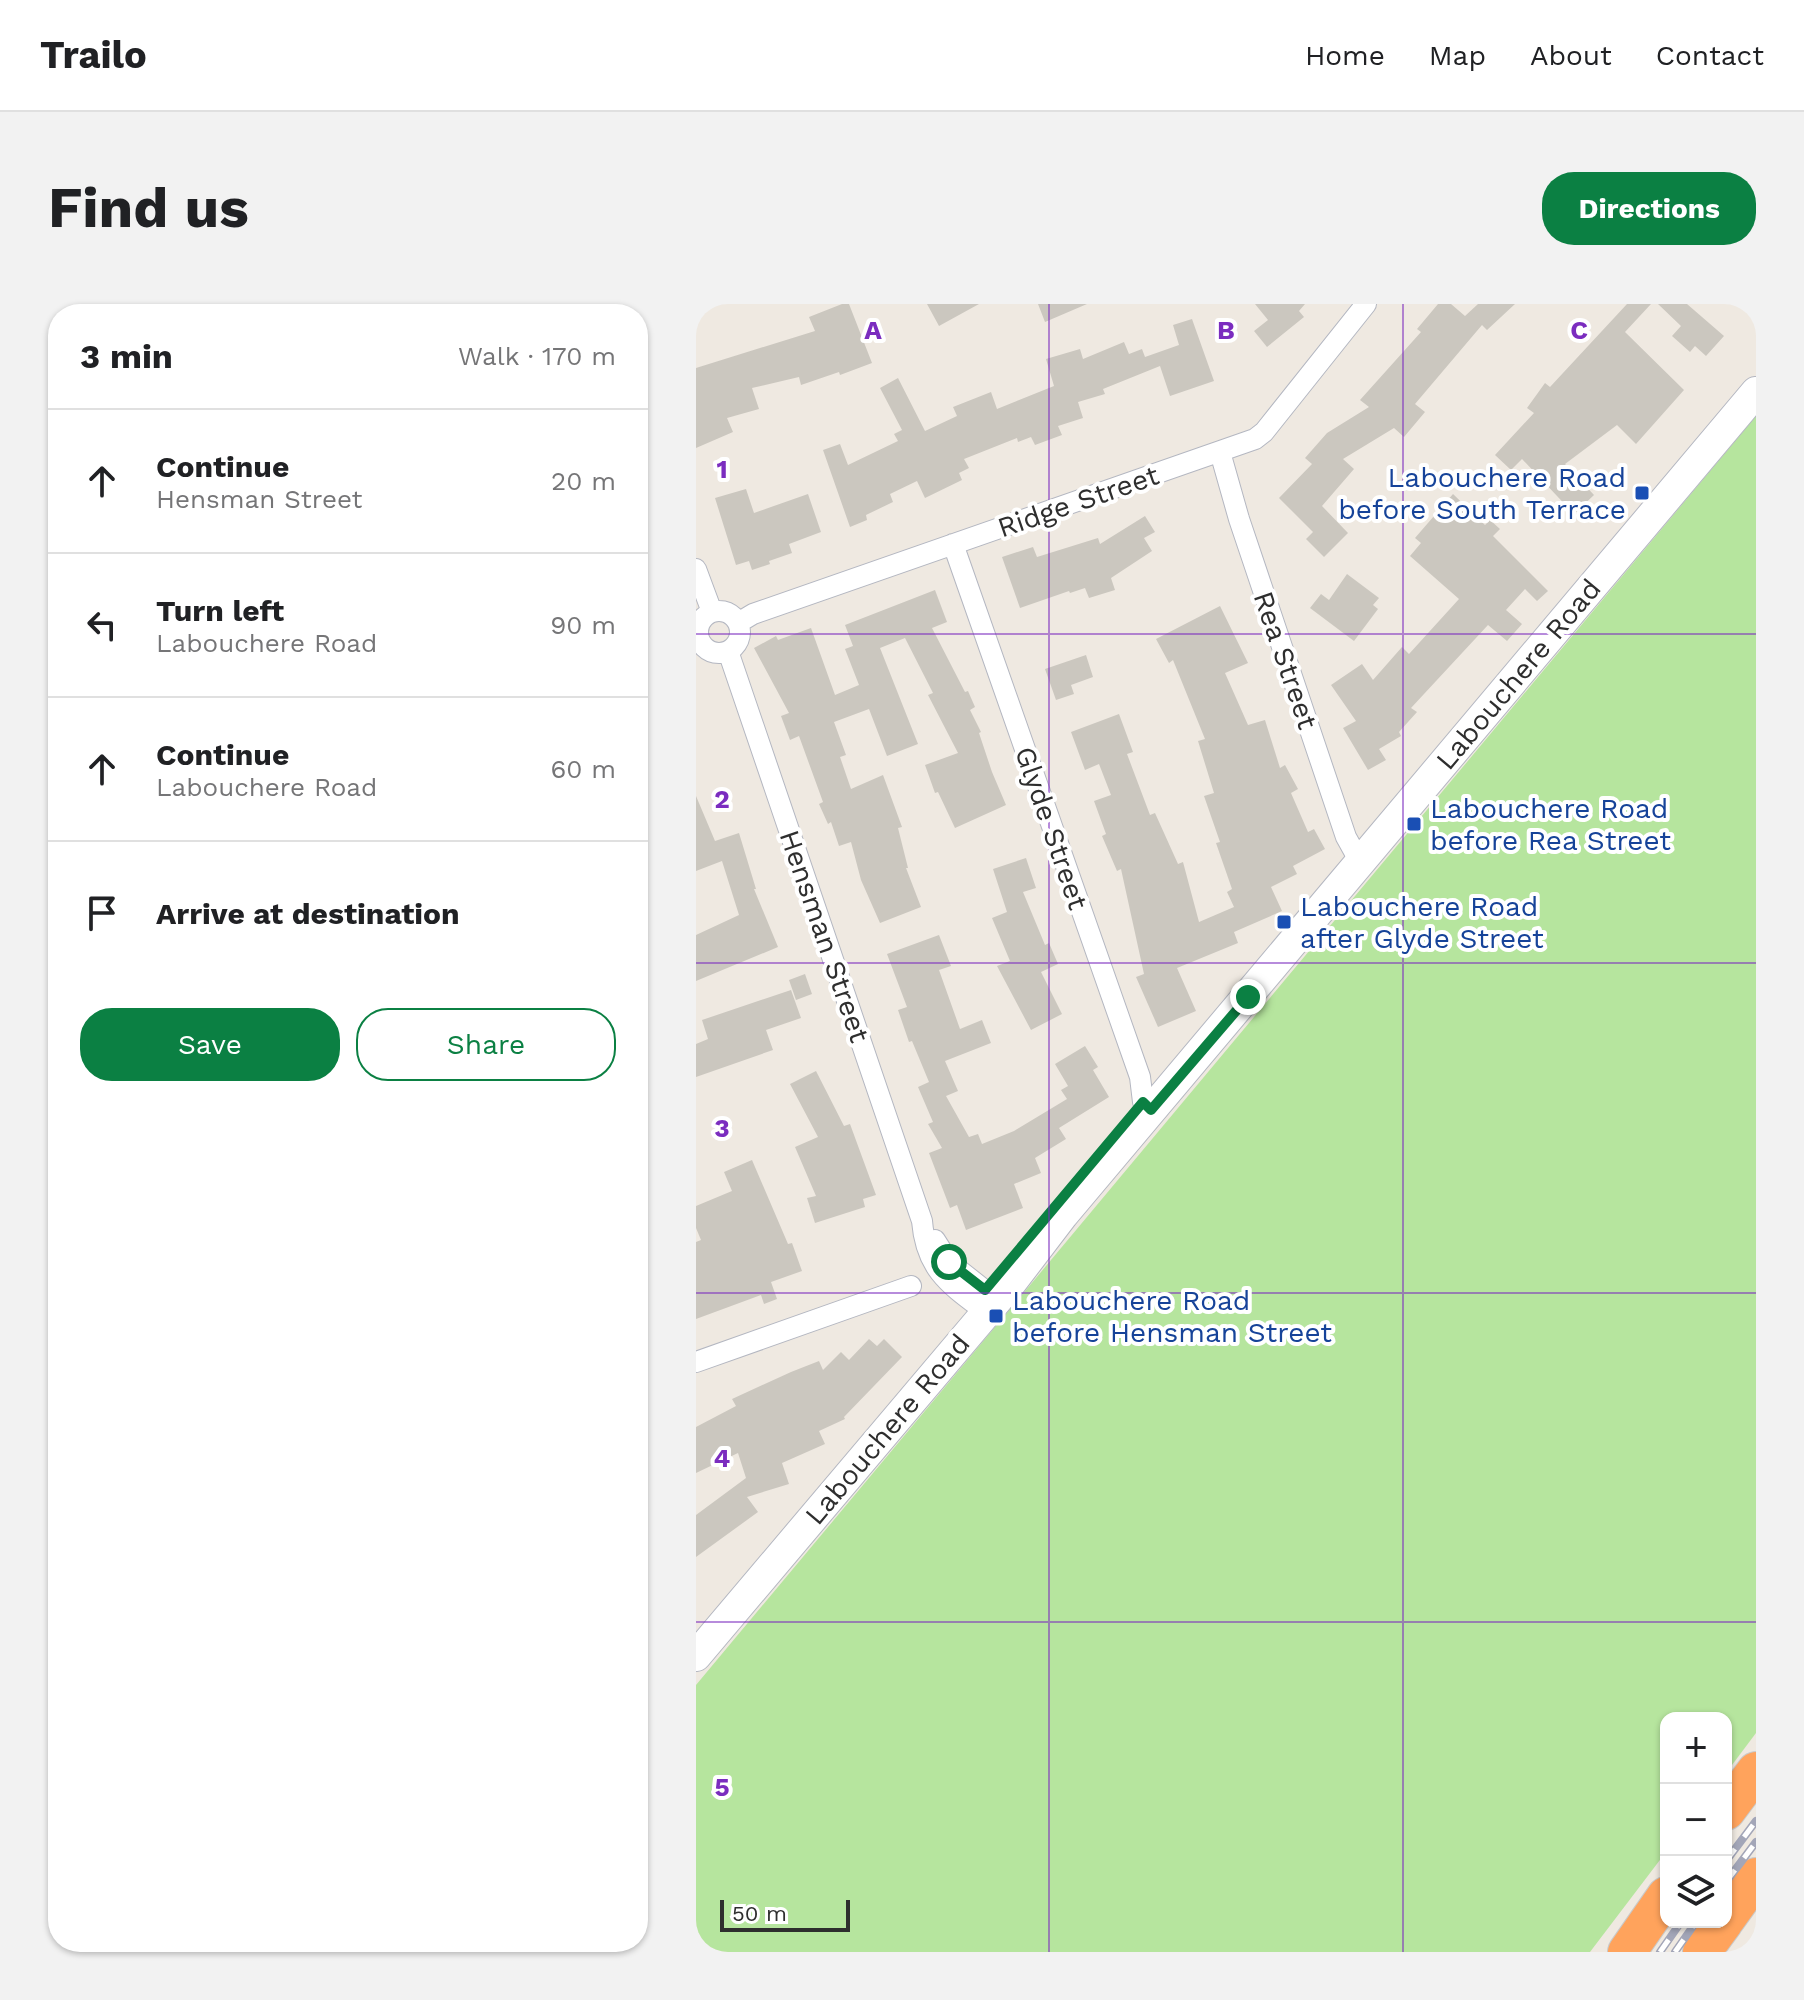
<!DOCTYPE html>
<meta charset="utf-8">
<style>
body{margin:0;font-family:"Work Sans",sans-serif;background:#f2f2f2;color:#202124}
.controls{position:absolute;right:24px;bottom:24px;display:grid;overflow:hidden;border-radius:16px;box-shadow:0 2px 6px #0004}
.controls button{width:72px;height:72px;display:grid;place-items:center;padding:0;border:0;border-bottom:2px solid #e0e0e0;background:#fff;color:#202124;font:40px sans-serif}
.scale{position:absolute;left:24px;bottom:20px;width:130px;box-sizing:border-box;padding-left:8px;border:4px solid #2e2e2e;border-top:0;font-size:22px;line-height:28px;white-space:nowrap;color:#2e2e2e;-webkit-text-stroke:6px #fff;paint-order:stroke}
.stop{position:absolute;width:24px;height:24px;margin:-18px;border:6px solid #0b8043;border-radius:50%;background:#fff}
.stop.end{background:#0b8043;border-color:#fff;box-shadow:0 2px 8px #0008}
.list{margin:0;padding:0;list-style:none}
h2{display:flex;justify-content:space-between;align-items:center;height:104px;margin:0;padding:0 32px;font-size:34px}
h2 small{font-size:26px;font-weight:400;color:#757577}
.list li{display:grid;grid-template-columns:52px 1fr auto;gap:24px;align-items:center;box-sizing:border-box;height:144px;padding:0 32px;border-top:2px solid #e0e0e0}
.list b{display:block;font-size:30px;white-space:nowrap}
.list p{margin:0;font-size:26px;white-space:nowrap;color:#757577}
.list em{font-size:26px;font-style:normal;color:#757577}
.actions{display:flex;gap:16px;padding:24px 32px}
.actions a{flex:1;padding:18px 0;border:2px solid #0b8043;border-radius:32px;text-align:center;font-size:28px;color:#0b8043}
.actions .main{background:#0b8043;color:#fff}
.icon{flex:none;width:44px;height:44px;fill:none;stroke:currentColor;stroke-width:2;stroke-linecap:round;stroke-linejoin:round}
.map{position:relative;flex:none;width:1060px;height:1648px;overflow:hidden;border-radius:32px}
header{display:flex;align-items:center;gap:48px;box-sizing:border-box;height:112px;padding:0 40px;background:#fff;border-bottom:2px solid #e0e0e0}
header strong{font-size:38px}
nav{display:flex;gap:44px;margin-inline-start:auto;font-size:28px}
.intro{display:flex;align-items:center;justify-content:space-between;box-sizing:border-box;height:192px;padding:0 48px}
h1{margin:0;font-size:56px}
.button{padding:20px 36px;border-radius:32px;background:#0b8043;color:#fff;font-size:28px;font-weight:700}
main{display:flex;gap:48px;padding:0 48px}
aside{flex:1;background:#fff;border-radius:32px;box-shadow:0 2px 6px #0004}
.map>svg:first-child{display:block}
.green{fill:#b6e59e}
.building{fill:#cbc7bf}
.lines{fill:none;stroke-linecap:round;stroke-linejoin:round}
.street-casing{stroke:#b4b7c1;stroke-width:22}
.secondary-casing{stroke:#b4b7c1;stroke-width:32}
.highway-casing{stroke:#c9c9c9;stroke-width:40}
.street{stroke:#fff;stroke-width:20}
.secondary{stroke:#fff;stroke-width:30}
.highway{stroke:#ffa35c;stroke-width:38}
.rail-casing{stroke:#a3a6b8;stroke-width:8}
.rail{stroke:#fff;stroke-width:5;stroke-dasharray:15;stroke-linecap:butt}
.route{stroke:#0b8043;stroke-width:10}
.grid{fill:none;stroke:#7b2cbf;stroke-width:2;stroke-opacity:0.55}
.transit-dot{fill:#1a4fb4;stroke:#fff;stroke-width:3}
.labels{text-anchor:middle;stroke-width:8;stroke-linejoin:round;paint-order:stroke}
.transit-label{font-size:28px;fill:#164399;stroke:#fff;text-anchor:start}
.street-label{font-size:28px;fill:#2e2e2e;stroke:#fff}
.grid-label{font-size:26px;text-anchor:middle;font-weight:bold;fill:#7b2cbf;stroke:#fff;stroke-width:8;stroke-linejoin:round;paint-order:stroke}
</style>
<header>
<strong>Trailo</strong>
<nav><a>Home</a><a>Map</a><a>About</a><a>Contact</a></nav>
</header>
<div class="intro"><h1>Find us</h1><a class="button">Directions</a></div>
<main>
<aside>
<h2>3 min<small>Walk · 170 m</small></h2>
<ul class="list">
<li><svg class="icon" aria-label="ahead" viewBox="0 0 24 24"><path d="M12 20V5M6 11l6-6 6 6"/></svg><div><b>Continue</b><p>Hensman Street</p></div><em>20 m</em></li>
<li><svg class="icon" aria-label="left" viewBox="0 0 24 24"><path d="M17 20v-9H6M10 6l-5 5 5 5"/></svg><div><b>Turn left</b><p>Labouchere Road</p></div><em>90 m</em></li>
<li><svg class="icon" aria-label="ahead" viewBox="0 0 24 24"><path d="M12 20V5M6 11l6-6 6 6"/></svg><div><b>Continue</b><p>Labouchere Road</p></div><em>60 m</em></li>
<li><svg class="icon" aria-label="arrive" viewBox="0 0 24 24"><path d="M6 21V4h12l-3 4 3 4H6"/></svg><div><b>Arrive at destination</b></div></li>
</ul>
<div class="actions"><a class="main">Save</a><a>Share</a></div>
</aside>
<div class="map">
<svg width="1060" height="1648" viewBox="0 0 1060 1648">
<rect width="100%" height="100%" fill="#efe9e1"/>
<path class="green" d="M1060,112v1317l-30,40v-55h-60v134l-76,100h-894v-267z"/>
<path class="building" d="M146,0h7l23,59 -32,12 -1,-3 -38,13 -2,-8 -47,11 7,21 -32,9 6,14 -37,16v-80l119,-37 -6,-14z
M231,0h52l-40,22z
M342,0h49l-42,18z
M559,0h50l-6,7 5,6 -37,30 -13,-16 14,-11z
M742,0h13l14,12 13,-12h37l-28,26 -5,-5 -67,79 10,8 -21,25 -10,-9 -51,31 11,10 -32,37 26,27 -24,24 -18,-18 7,-7 -34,-34 33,-34 -7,-6 22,-25 42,-26 -9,-7 61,-68 -4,-3z
M931,0h24l-26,28 59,58 -48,54 -19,-19 -52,39 29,31 -20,19 -52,-55 -11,11 -16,-15 39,-42 -7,-5 18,-25 5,4z
M962,0h29l37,32 -18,20 -11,-10 -5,6 -18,-16 9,-10z
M496,15l22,62 -44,15 -10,-30 -57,23 2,5 -27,8 5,16 -25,8 4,9 -27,10 -4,-8 -13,5 -1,-4 -53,21 5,9 -10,5 3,7 -37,18 -8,-17 -27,13 3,8 -27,13 1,5 -17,7 -27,-77 17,-6 8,21 50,-24 -4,-7 8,-4 -22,-42 18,-10 27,53 32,-15 -4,-9 38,-15 6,17 57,-23 -8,-27 34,-10 3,10 41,-17 5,12 13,-5 3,8 34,-12 -6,-20z
M50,185l8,24 54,-19 13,38 -32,12 3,9 -23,8 1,3 -18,6 -3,-9 -13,4 -21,-67z
M757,190l32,31 5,-5 10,9 -7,7 55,55 -11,10 -12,-12 -19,21 16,14 -15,17 -19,-16 -77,83 6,4 -18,20 2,4 -22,13 7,11 -18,10 -25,-42 13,-7 -25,-36 31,-21 11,16 29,-33 7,7 50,-55 -49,-43 11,-13 -6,-5z
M449,212l10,16 -11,6 8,13 -41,27 4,12 -26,8 -4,-10 -15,5 -1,-2 -49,17 -18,-51 31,-10 4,10 61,-19 2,6z
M651,270l32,24 -6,7 5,4 -24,32 -44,-33 11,-14 8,6z
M239,286l12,32 -15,6 33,64 3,-1 7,16 -5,3 11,22 -2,1 13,39 14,33 -51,23 -17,-36 -3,1 -10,-28 33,-12 -30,-58 5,-2 -28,-55 -25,10 38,96 -31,12 -18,-47 -35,13 12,33 -6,2 11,32 32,-14 19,52 -4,1 10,40h-2l15,39 -41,16 -19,-43 -10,-38 -12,4 -8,-24 -3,2 -9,-20 4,-2 -24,-66 -9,4 -9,-24 8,-3 -35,-65 22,-12 2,4 33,-12 24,67 24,-10 -14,-36 8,-3 -8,-21z
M524,302l28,57 -23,10 23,52 17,-5 15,48 5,-3 13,24 -7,4 17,39 6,-3 11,20 -32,17 4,8 -26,13 11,24 -48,21 4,11 -61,25 19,43 -38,16 -22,-50 8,-3 -23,-105 -4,2 -15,-35 4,-2 -12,-33 17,-6 -12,-31 -14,6 -14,-38 48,-18 14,38 -6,2 23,61 5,-2 23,51 5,-2 16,60 35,-15 -7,-15 5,-3 -16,-46 4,-1 -16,-46 10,-3 -16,-52 7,-2 -32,-79 -4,3 -13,-24z
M390,351l7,22 -22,8 3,9 -18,6 -11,-31z
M0,492l19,45 24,-8 17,56h-2l24,58 -82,34v-46l43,-20 -17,-54 -26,10z
M330,554l10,30 -13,4 22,53 4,-2 9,21 -17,8 21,42 -31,16 -34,-64 13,-5 -18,-43 15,-6 -14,-43z
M243,631l12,31 -12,4 21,59 22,-9 9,23 -46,18 13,30 -12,5 23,41 9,-3 4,10 32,-13 53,-32 -6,-9 7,-4 -13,-22 30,-18 13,21 -5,3 16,27 -50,31 7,11 -31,19 6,15 -27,11 9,24 -57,22 -9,-25 -7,3 -21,-55 13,-5 -14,-24 5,-2 -15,-35 11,-5 -17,-41 -3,1 -11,-32 9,-3 -20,-53z
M109,670l7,20 -16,6 -7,-20z
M95,686l10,28 -35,12 7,20 -77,27v-33l12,-5 -6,-19z
M120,767l28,55 6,-2 26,71 -13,4 2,8 -50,16 -8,-25 9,-2 -21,-49 23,-10 -28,-53z
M56,856l36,84 4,-1 10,28 -31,11 6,17 -13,5 -3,-9 -65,24v-77l5,-2 -5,-12v-22l36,-15 -8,-19z
M173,1035l8,7 7,-7 18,18 -58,60 1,2 -26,12 6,13 -43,19 7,21 -42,13 11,15 -62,45v-42l50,-37 -8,-25 -42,20v-46l40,-21 -4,-7 59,-27 28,-11 4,9 18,-18 8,8z"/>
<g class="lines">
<defs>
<path id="street" d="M0,0h1
M524,148l19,67 107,318 15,27
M257,240l187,533 3,25 8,8
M0,265l16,43
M2 328a21 21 0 1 1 42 0a21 21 0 1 1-42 0Z
M42,319l15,-9 502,-175 9,-7 102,-128
M32,347l194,570c4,49 28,64 64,91
M239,936l14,22 48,38
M0,1058l215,-76"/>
<path id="secondary" d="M0,1352l312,-369 55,-72 693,-823"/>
<path id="highway" d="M1030,1507l30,-40
M1030,1615l30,-42
M931,1648l39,-56
M1006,1648l22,-30"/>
</defs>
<use href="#street" class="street-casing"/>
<use href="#secondary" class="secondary-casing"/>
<use href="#highway" class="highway-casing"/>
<use href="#street" class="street"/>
<use href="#secondary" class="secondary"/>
<use href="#highway" class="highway"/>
<defs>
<path id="rail" d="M1030,1557l30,-40
M1030,1578l30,-40
M964,1648l21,-30
M979,1648l21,-30"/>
</defs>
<use href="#rail" class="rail-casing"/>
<use href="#rail" class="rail"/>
</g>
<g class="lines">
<path class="route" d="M253,958l36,28 158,-188 8,8 97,-113"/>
</g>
<path class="grid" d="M353,0v1648M707,0v1648M0,330h1060M0,659h1060M0,989h1060M0,1318h1060"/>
<g class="transit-dot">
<rect x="938" y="181" width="16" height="16" rx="4"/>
<rect x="710" y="512" width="16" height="16" rx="4"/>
<rect x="580" y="610" width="16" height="16" rx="4"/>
<rect x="292" y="1004" width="16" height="16" rx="4"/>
</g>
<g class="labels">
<g class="transit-label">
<text x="930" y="183" text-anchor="end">Labouchere Road<tspan x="930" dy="32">before South Terrace</tspan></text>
<text x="734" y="514">Labouchere Road<tspan x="734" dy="32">before Rea Street</tspan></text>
<text x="604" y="612">Labouchere Road<tspan x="604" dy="32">after Glyde Street</tspan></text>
<text x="316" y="1006">Labouchere Road<tspan x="316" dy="32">before Hensman Street</tspan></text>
</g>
<g class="street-label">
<text transform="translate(382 197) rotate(-19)" y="10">Ridge Street</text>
<text transform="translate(590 356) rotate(71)" y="10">Rea Street</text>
<text transform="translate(822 370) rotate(-50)" y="10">Labouchere Road</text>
<text transform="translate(356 524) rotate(71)" y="10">Glyde Street</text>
<text transform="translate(129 632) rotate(71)" y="10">Hensman Street</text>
<text transform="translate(191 1125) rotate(-50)" y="10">Labouchere Road</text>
</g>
</g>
<g class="grid-label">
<text x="177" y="35">A</text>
<text x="530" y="35">B</text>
<text x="883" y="35">C</text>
<text x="26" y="174">1</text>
<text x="26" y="504">2</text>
<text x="26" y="833">3</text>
<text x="26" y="1163">4</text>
<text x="26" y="1492">5</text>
</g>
</svg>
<div class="controls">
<button>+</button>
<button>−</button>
<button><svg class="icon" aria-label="layers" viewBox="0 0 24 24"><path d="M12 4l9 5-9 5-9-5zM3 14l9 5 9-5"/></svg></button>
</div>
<div class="scale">50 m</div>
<div class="stop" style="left:253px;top:958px"></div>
<div class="stop end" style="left:552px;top:693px"></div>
</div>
</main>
